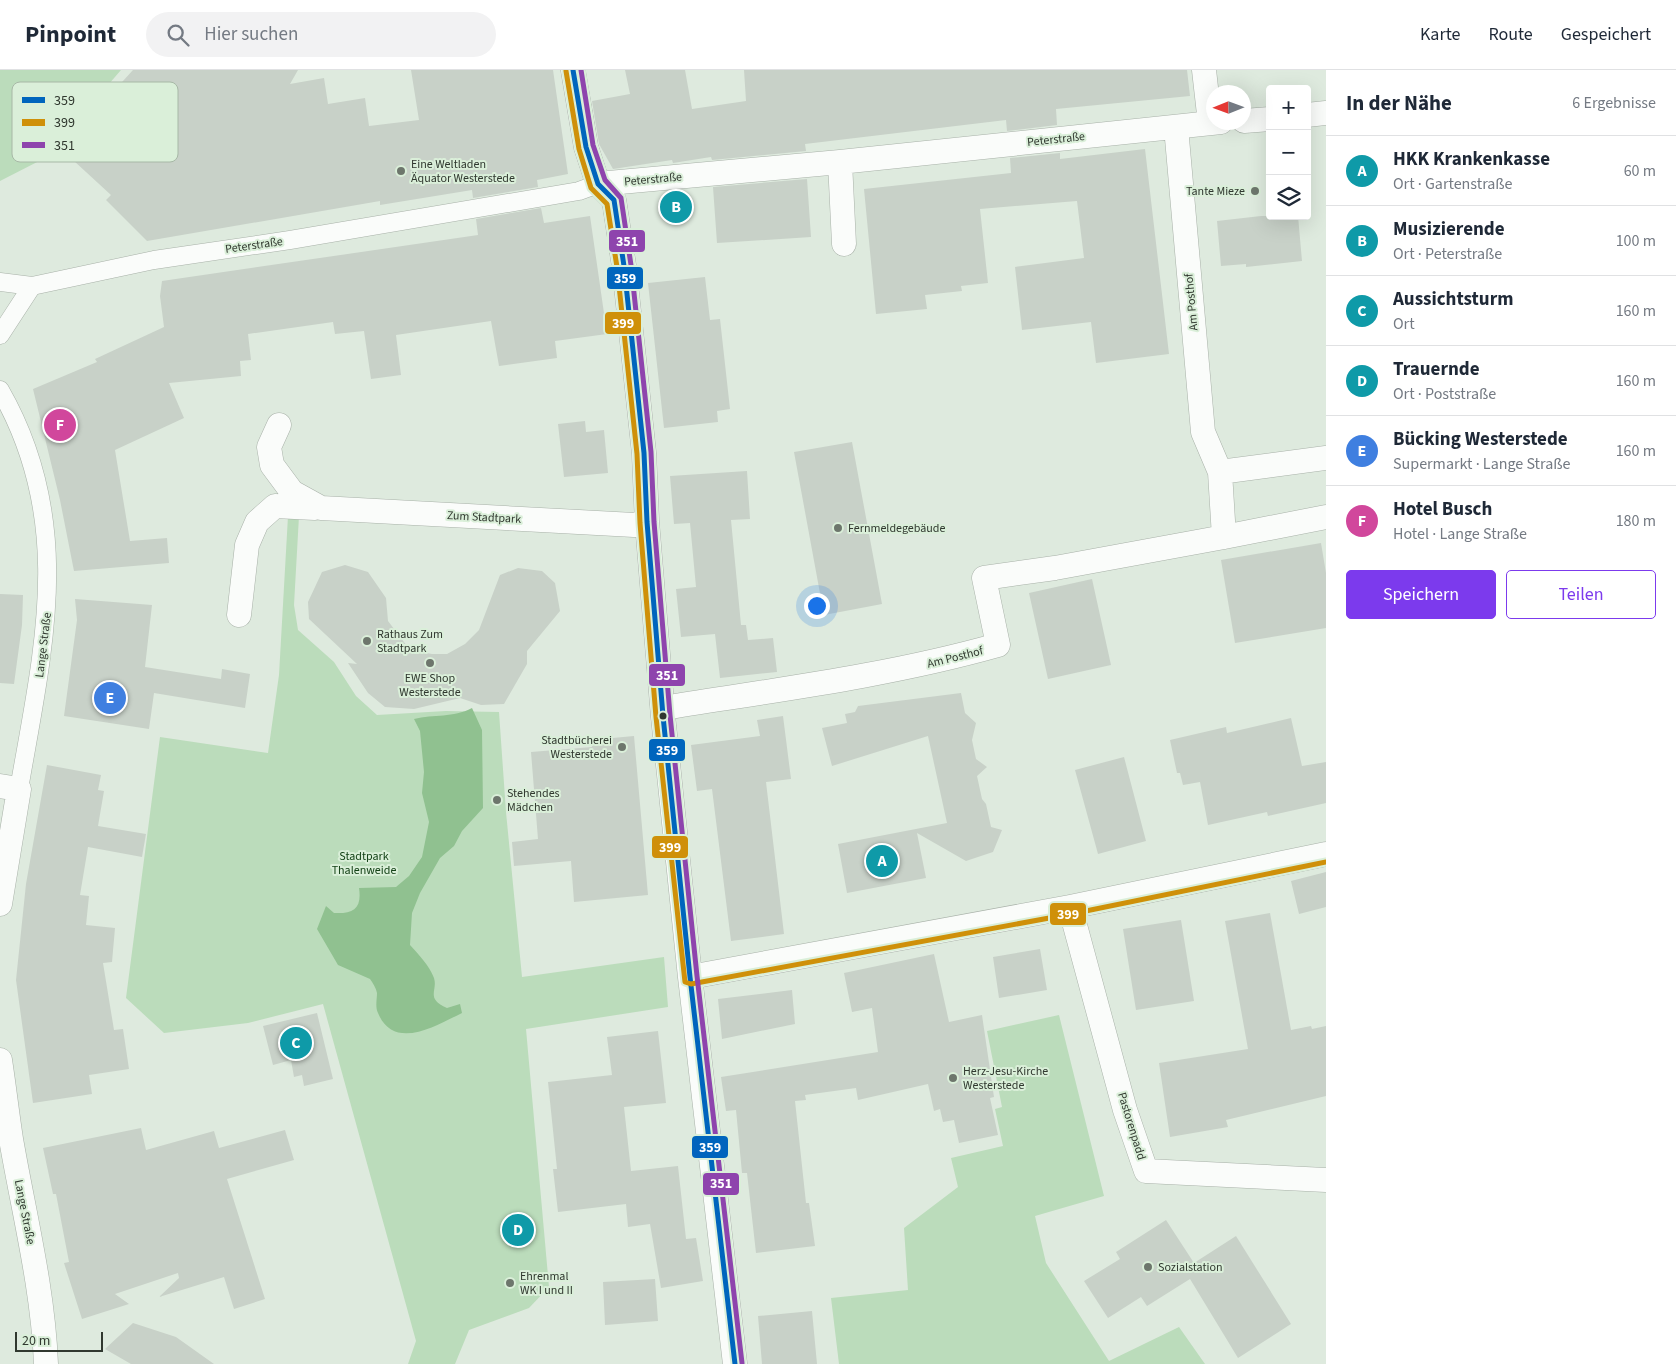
<!DOCTYPE html>
<html lang="de">
<meta charset="utf-8">
<style>
body{margin:0;font-family:"Source Sans 3",sans-serif;background:#f2f2f3;color:#1f2937}
.controls{position:absolute;right:15px;top:15px;display:grid;overflow:hidden;border-radius:5px;box-shadow:0 5px 20px #0002}
.controls button{width:45px;height:45px;display:grid;place-items:center;padding:0;border:0;border-bottom:1px solid #e0e1e3;background:#fff;color:#1f2937;font:25px sans-serif}
.compass{position:absolute;left:1206px;top:15px;width:45px;height:45px;border-radius:50%;background:#fff;box-shadow:0 5px 20px #0002;rotate:269deg}
.scale{position:absolute;left:15px;bottom:12px;width:88px;box-sizing:border-box;padding-left:5px;border:2px solid #30382f;border-top:0;font-size:14px;line-height:18px;white-space:nowrap;color:#30382f;-webkit-text-stroke:4px #daefd9;paint-order:stroke}
.you{position:absolute;left:816px;top:535px;width:18px;height:18px;margin:-12px;border:4px solid #fff;border-radius:50%;background:#1a73e8;box-shadow:0 0 0 8px #1a73e833}
.badge{display:grid;place-items:center;width:32px;height:32px;border-radius:50%;background:#7c3aed;color:#fff;font-size:16px;font-weight:700}
.pin{position:absolute;translate:-50% -50%;border:2px solid #fff;box-shadow:0 1px 5px #0006}
.list{margin:0;padding:0;list-style:none}
h2{display:flex;justify-content:space-between;align-items:center;height:65px;margin:0;padding:0 20px;font-size:21px}
h2 small{font-size:16px;font-weight:400;color:#747a83}
.list li{display:grid;grid-template-columns:32px 1fr auto;gap:15px;align-items:center;box-sizing:border-box;height:70px;padding:0 20px;border-top:1px solid #e0e1e3}
.list b{display:block;font-size:19px;white-space:nowrap}
.list p{margin:0;font-size:16px;white-space:nowrap;color:#747a83}
.list em{font-size:16px;font-style:normal;color:#747a83}
.actions{display:flex;gap:10px;padding:15px 20px}
.actions a{flex:1;padding:11px 0;border:1px solid #7c3aed;border-radius:5px;text-align:center;font-size:18px;color:#7c3aed}
.actions .main{background:#7c3aed;color:#fff}
.icon{flex:none;width:28px;height:28px;fill:none;stroke:currentColor;stroke-width:2;stroke-linecap:round;stroke-linejoin:round}
.map{position:relative;flex:none;width:1326px;height:1294px;overflow:hidden}
header{display:flex;align-items:center;gap:30px;box-sizing:border-box;height:70px;padding:0 25px;background:#fff;border-bottom:1px solid #e0e1e3}
header strong{font-size:24px}
nav{display:flex;gap:28px;margin-inline-start:auto;font-size:18px}
.search{width:350px;height:45px;background:#f2f2f3;display:flex;align-items:center;gap:12px;box-sizing:border-box;padding:0 18px;border-radius:28px;color:#747a83;font-size:19px}
main{display:flex}
aside{flex:1;background:#fff}
.map>svg:first-child{display:block}
.green{fill:#bbdcbb}
.water{fill:#90c190}
.building{fill:#c8d1c8}
.lines{fill:none;stroke-linecap:round;stroke-linejoin:round}
.pedestrian-casing{stroke:#a8b1a8;stroke-width:19}
.minor-casing{stroke:#a8b1a8;stroke-width:25}
.pedestrian{stroke:#fafcfa;stroke-width:18}
.minor{stroke:#fafcfa;stroke-width:24}
.bus-1-casing{stroke:#daefd9;stroke-width:9}
.bus-2-casing{stroke:#daefd9;stroke-width:9}
.bus-3-casing{stroke:#daefd9;stroke-width:9}
.bus-1{stroke:#0065bd;stroke-width:5}
.bus-2{stroke:#cf9009;stroke-width:5}
.bus-3{stroke:#8e44ad;stroke-width:5}
.poi-dot{fill:#6d766c;stroke:#daefd9;stroke-width:2}
.bus-dot{fill:#30382f;stroke:#daefd9;stroke-width:2}
.labels{text-anchor:middle;stroke-width:4;stroke-linejoin:round;paint-order:stroke}
.street-label{font-size:12px;fill:#30382f;stroke:#daefd9}
.poi-label{font-size:12px;fill:#30382f;stroke:#daefd9;text-anchor:start}
.park-label{font-size:12px;fill:#134116;stroke:#daefd9}
.key{fill:#daefd9;stroke:#a7b8a6;stroke-width:1}
.key-label{font-size:14px;fill:#30382f}
.line-badge{stroke:#daefd9;stroke-width:2}
.badge-label{font-size:14px;text-anchor:middle;font-weight:bold;fill:#fff}
</style>
<header>
<strong>Pinpoint</strong>
<div class="search"><svg class="icon" aria-label="search" viewBox="0 0 24 24"><circle cx="10" cy="10" r="6"/><path d="M15 15l6 6"/></svg>Hier suchen</div>
<nav><a>Karte</a><a>Route</a><a>Gespeichert</a></nav>
</header>
<main>
<div class="map">
<svg width="1326" height="1294" viewBox="0 0 1326 1294">
<rect width="100%" height="100%" fill="#deeade"/>
<path class="green" d="M0,0h121l-76,88 -45,23z
M288,446h11l-5,89 4,25 36,32 22,34 21,19 69,-4 53,1 7,100 16,165 142,-20 4,50 -142,22 23,258 -20,21 -60,22 -14,34h-47l8,-23 -93,-337 -75,19 -84,10 -38,-35 34,-261 108,16 11,-78z
M1059,945l45,181 -69,20 11,47 63,98 70,-34 26,37h-366l-8,-66 77,-8 -4,-62 54,-41 -7,-29 52,-12 -8,-37 7,-2 -15,-76z"/>
<path class="water" d="M472,638l10,22 1,78 -21,23 -8,15 -14,12 -20,35 -8,20 -2,32c9,10 19,20 24,33 4,13 -9,20 13,30l13,-4 2,9c-25,12 -68,39 -84,0 -3,-6 -1,-14 -1,-20 -1,-5 -4,-10 -7,-14l-32,-14 -21,-36 9,-23 8,7c20,1 28,-5 25,-25l37,-1 13,-11 13,-19 7,-35 -7,-29 2,-21 -4,-41 -6,-12c20,-5 39,-1 58,-11z"/>
<path class="building" d="M133,0h165l-8,14 34,-6 4,26 37,-6 4,28 50,-6 -8,-50h142l15,104 -31,6 1,7 -65,11 -1,-8 -92,15v-4l-233,40 -41,-41 5,-5 -50,-46z
M625,0h60l7,39 54,-8 -2,-31h443l3,26 -134,13 1,16 -50,6 -1,-11 -201,24 1,7 -94,9 -1,-3 -38,6 -1,-3 -59,9 -14,-25 -7,-43 38,-7z
M1145,79l24,205 -73,9 -5,-41 -69,8 -7,-63 69,-9 -7,-57 -97,8 8,74 -27,3 1,5 -37,4 2,14 -51,5 -12,-125 147,-16 -1,-15 50,-5v6z
M807,109l4,58 -94,6 -4,-56z
M541,138l3,15 46,-7 17,118 -52,7 2,17 -58,8 -8,-45 -95,14 5,40 -30,4 -7,-48 -29,3 -2,-12 -85,12 3,26 -11,1 1,15 -72,7 15,35 -69,32 15,91 37,-3 2,25 -95,8 -14,-71 -27,-111 64,-27 -2,-3 69,-32 -4,-31 2,-15 316,-46 -2,-16z
M1261,146h37l4,45 -56,6v-3l-25,2 -4,-45z
M705,207l5,43 10,-1 10,90 -13,2 1,11 -54,6 -16,-145z
M585,351l1,11 18,-2 4,43 -44,4 -6,-53z
M852,372l30,162 -58,11 -30,-163z
M747,401l3,48 -19,1 10,105h5l2,15 25,-2 4,34 -57,6 -5,-44 -34,3 -5,-48 20,-2 -6,-64 -16,1 -4,-48z
M1321,473l5,30v55l-91,15 -14,-83z
M345,495l23,7 18,26 2,23 22,29 22,4h15l18,-10 14,-14 21,-55 18,-7 24,3 13,12 5,28 -33,40v13l-23,40 -23,1 -21,-7 -46,11 -29,-2 -17,-14 -20,-30 9,1 -48,-45 -1,-17 14,-30z
M1092,509l19,86 -63,14 -19,-86z
M0,524l23,1 -1,30 -8,59 -14,-1z
M75,529l77,6 -7,62 76,12 1,-10 28,5 -5,34 -91,-15 -5,36 -85,-13 13,-96z
M961,623l4,20 11,10 -4,17 4,19 11,8 -10,9 5,23 4,5 5,23 11,3 -9,22 -27,9 -49,-28 9,45 -79,15 -9,-49 109,-21 -19,-87 -96,30 -10,-38 25,-5 -2,-9 10,-2 3,-6z
M783,646l8,63 -25,3 18,152 -53,7 -19,-152 -15,2 -6,-46 69,-9 -3,-16z
M1291,648l11,48 24,-4v41l-58,13 -1,-4 -59,13 -8,-43 -17,3 -3,-12h-3l-7,-33 56,-13 1,6z
M634,666l14,159 -74,7 -3,-41 -57,5 -2,-24 26,-3 -7,-87 61,-5 -1,-7z
M1124,687l22,84 -48,13 -23,-84z
M47,695l54,10 -3,15 6,1 -6,35 48,8 -4,23 -54,-10 -8,48 9,1 -3,29 29,3 -3,34 -9,1 11,67 9,-1 6,40 -40,6 3,19 -59,9 -17,-123 10,-96z
M1326,802v35l-27,7 -8,-33z
M1270,843l21,117 20,-4 1,3 14,-3v70l-100,24 2,7 -58,10 -11,-74 89,-14 -23,-128z
M1181,850l13,81 -58,9 -13,-81z
M1040,879l7,41 -48,8 -6,-41z
M934,884l15,68 33,-7 12,82 -4,1 8,37 -39,8 -5,-23 -11,2 -3,-13 -6,2 -6,-27 -70,16 -2,-12 -51,7 1,5 -11,1 11,102h3l6,43 -59,7 -9,-80h-5l-6,-63 -10,1 -5,-34 157,-25 -6,-44 -20,4 -8,-39z
M792,920l3,34 -73,15 -4,-40z
M317,943l16,66 -29,7 -2,-11 -8,2 -3,-17 -18,5 -10,-39z
M658,961l8,72 -42,4 7,64 47,-5 8,73 10,-1 7,43 -42,7 -11,-64 -22,3 -2,-23 -68,8 -5,-43h4l-9,-87 64,-7 -5,-38z
M141,1058l5,22 68,-19 5,17 66,-18 9,30 -67,19 38,120 -31,10 -10,-32 -65,20 20,-19 -1,-5 -63,21 14,10 -47,15 -18,-56 5,-1 -13,-68h-3l-10,-46z
M1166,1150l28,43 42,-27 55,88 -53,34 -48,-79 -43,27 -6,-9 -33,21 -24,-37 36,-22 -4,-7z
M655,1209l3,42 -53,4 -2,-43z
M812,1241l5,53h-55l-4,-48z
M133,1253l43,14 38,27h-83l-26,-15z"/>
<g class="lines">
<defs>
<path id="pedestrian" d="M0,212l32,4 122,-26 136,-20 289,-49 19,-7
M0,265l32,-49
M0,320c76,132 43,260 19,399"/>
<path id="minor" d="M573,0l13,77 12,37 16,16 10,66 20,187 3,69 16,194 27,261 45,387
M1204,0l6,53
M1307,45l19,-2
M1244,51l26,-2
M1176,57l27,305 17,40 4,65 102,-20
M840,92l4,82
M598,114l242,-22 381,-40
M279,355l-10,22 3,18 20,27 29,16 313,17 13,-3
M1220,402l106,-14
M239,545l8,-70 10,-23 18,-16 40,2
M663,638c112,-18 225,-32 335,-63l-14,-67 71,-10 169,-31
M0,716l19,3 -19,115
M1070,837l55,203 21,61 180,9
M690,907l380,-70 256,-53
M0,990c4,26 7,53 11,79 13,75 32,149 35,225"/>
</defs>
<use href="#pedestrian" class="pedestrian-casing"/>
<use href="#minor" class="minor-casing"/>
<use href="#pedestrian" class="pedestrian"/>
<use href="#minor" class="minor"/>
<defs>
<path id="bus-1" d="M573,0l13,77 12,37 16,16 10,66 20,187 3,69 16,194 27,261 45,387"/>
<path id="bus-2" d="M566,1l13,78 12,39 16,16 10,63 20,187 3,69 16,194 29,265 6,2 380,-70 255,-52"/>
<path id="bus-3" d="M581,0l12,75 12,35 16,18 10,67 20,187 3,70 16,193 27,261 45,387"/>
</defs>
<use href="#bus-1" class="bus-1-casing"/>
<use href="#bus-2" class="bus-2-casing"/>
<use href="#bus-3" class="bus-3-casing"/>
<use href="#bus-1" class="bus-1"/>
<use href="#bus-2" class="bus-2"/>
<use href="#bus-3" class="bus-3"/>
</g>
<g class="poi-dot">
<circle cx="401" cy="101" r="5"/>
<circle cx="1255" cy="121" r="5"/>
<circle cx="838" cy="458" r="5"/>
<circle cx="367" cy="571" r="5"/>
<circle cx="430" cy="593" r="5"/>
<circle cx="622" cy="677" r="5"/>
<circle cx="497" cy="730" r="5"/>
<circle cx="953" cy="1008" r="5"/>
<circle cx="1148" cy="1197" r="5"/>
<circle cx="510" cy="1213" r="5"/>
</g>
<circle class="bus-dot" cx="663" cy="646" r="4.5"/>
<g class="labels">
<g class="street-label">
<text transform="translate(1056 69) rotate(-6)" y="4">Peterstraße</text>
<text transform="translate(653 109) rotate(-5)" y="4">Peterstraße</text>
<text transform="translate(254 175) rotate(-8)" y="4">Peterstraße</text>
<text transform="translate(1191 232) rotate(-95)" y="4">Am Posthof</text>
<text transform="translate(484 447) rotate(3)" y="4">Zum Stadtpark</text>
<text transform="translate(43 575) rotate(-83)" y="4">Lange Straße</text>
<text transform="translate(955 587) rotate(-14)" y="4">Am Posthof</text>
<text transform="translate(1132 1056) rotate(73)" y="4">Pastorenpadd</text>
<text transform="translate(25 1142) rotate(79)" y="4">Lange Straße</text>
</g>
<g class="poi-label">
<text x="411" y="98">Eine Weltladen<tspan x="411" dy="14">Äquator Westerstede</tspan></text>
<text x="1245" y="125" text-anchor="end">Tante Mieze</text>
<text x="848" y="462">Fernmeldegebäude</text>
<text x="377" y="568">Rathaus Zum<tspan x="377" dy="14">Stadtpark</tspan></text>
<text x="430" y="612" text-anchor="middle">EWE Shop<tspan x="430" dy="14">Westerstede</tspan></text>
<text x="612" y="674" text-anchor="end">Stadtbücherei<tspan x="612" dy="14">Westerstede</tspan></text>
<text x="507" y="727">Stehendes<tspan x="507" dy="14">Mädchen</tspan></text>
<text x="963" y="1005">Herz-Jesu-Kirche<tspan x="963" dy="14">Westerstede</tspan></text>
<text x="1158" y="1201">Sozialstation</text>
<text x="520" y="1210">Ehrenmal<tspan x="520" dy="14">WK I und II</tspan></text>
</g>
<g class="park-label">
<text x="364" y="790">Stadtpark<tspan x="364" dy="14">Thalenweide</tspan></text>
</g>
</g>
<rect x="12" y="12" width="166" height="80" rx="8" class="key"/>
<rect x="22" y="27" width="23" height="6" fill="#0065bd"/>
<rect x="22" y="49" width="23" height="7" fill="#cf9009"/>
<rect x="22" y="72" width="23" height="6" fill="#8e44ad"/>
<g class="key-label">
<text x="54" y="35">359</text>
<text x="54" y="57">399</text>
<text x="54" y="80">351</text>
</g>
<g class="line-badge">
<rect x="608" y="159" width="38" height="24" rx="5" fill="#8e44ad"/>
<rect x="606" y="196" width="38" height="24" rx="5" fill="#0065bd"/>
<rect x="604" y="241" width="38" height="24" rx="5" fill="#cf9009"/>
<rect x="648" y="593" width="38" height="24" rx="5" fill="#8e44ad"/>
<rect x="648" y="668" width="38" height="24" rx="5" fill="#0065bd"/>
<rect x="651" y="765" width="38" height="24" rx="5" fill="#cf9009"/>
<rect x="1049" y="832" width="38" height="24" rx="5" fill="#cf9009"/>
<rect x="691" y="1065" width="38" height="24" rx="5" fill="#0065bd"/>
<rect x="702" y="1102" width="38" height="24" rx="5" fill="#8e44ad"/>
</g>
<g class="badge-label">
<text x="627" y="176">351</text>
<text x="625" y="213">359</text>
<text x="623" y="258">399</text>
<text x="667" y="610">351</text>
<text x="667" y="685">359</text>
<text x="670" y="782">399</text>
<text x="1068" y="849">399</text>
<text x="710" y="1082">359</text>
<text x="721" y="1118">351</text>
</g>
</svg>
<div class="controls">
<button>+</button>
<button>−</button>
<button><svg class="icon" aria-label="layers" viewBox="0 0 24 24"><path d="M12 4l9 5-9 5-9-5zM3 14l9 5 9-5"/></svg></button>
</div>
<svg class="compass" viewBox="-18 -18 36 36"><path d="M0-13l5 13h-10z" fill="#e53935"/><path d="M0 13l5-13h-10z" fill="#747a83"/></svg>
<div class="scale">20 m</div>
<div class="you"></div>
<div class="pin badge" style="left:882px;top:791px;background:#0f9aa8">A</div>
<div class="pin badge" style="left:676px;top:137px;background:#0f9aa8">B</div>
<div class="pin badge" style="left:296px;top:973px;background:#0f9aa8">C</div>
<div class="pin badge" style="left:518px;top:1160px;background:#0f9aa8">D</div>
<div class="pin badge" style="left:110px;top:628px;background:#3f7fe0">E</div>
<div class="pin badge" style="left:60px;top:355px;background:#d1479c">F</div>
</div>
<aside>
<h2>In der Nähe<small>6 Ergebnisse</small></h2>
<ul class="list">
<li><span class="badge" style="background:#0f9aa8">A</span><div><b>HKK Krankenkasse</b><p>Ort · Gartenstraße</p></div><em>60 m</em></li>
<li><span class="badge" style="background:#0f9aa8">B</span><div><b>Musizierende</b><p>Ort · Peterstraße</p></div><em>100 m</em></li>
<li><span class="badge" style="background:#0f9aa8">C</span><div><b>Aussichtsturm</b><p>Ort</p></div><em>160 m</em></li>
<li><span class="badge" style="background:#0f9aa8">D</span><div><b>Trauernde</b><p>Ort · Poststraße</p></div><em>160 m</em></li>
<li><span class="badge" style="background:#3f7fe0">E</span><div><b>Bücking Westerstede</b><p>Supermarkt · Lange Straße</p></div><em>160 m</em></li>
<li><span class="badge" style="background:#d1479c">F</span><div><b>Hotel Busch</b><p>Hotel · Lange Straße</p></div><em>180 m</em></li>
</ul>
<div class="actions"><a class="main">Speichern</a><a>Teilen</a></div>
</aside>
</main>
